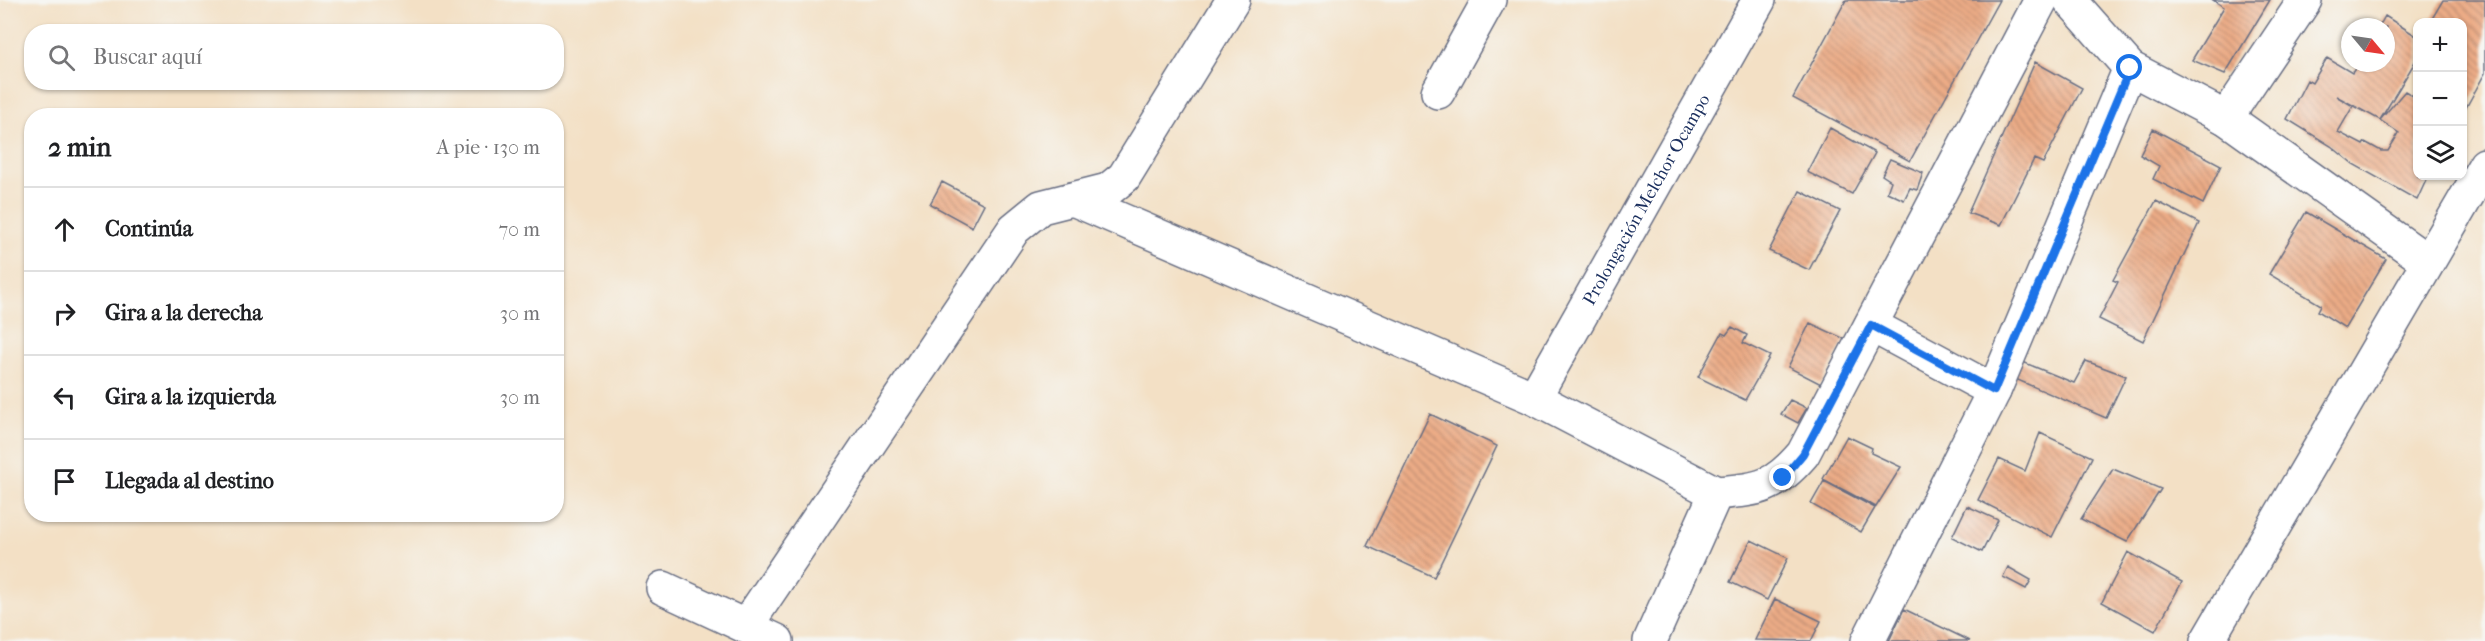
<!DOCTYPE html>
<html lang="es">
<meta charset="utf-8">
<style>
body{margin:0;font-family:"IM FELL French Canon",serif;background:#f6f6f6;color:#202124}
.controls{position:absolute;right:18px;top:18px;display:grid;overflow:hidden;border-radius:12px;box-shadow:0 2px 4px #0004}
.controls button{width:54px;height:54px;display:grid;place-items:center;padding:0;border:0;border-bottom:2px solid #e0e0e0;background:#fff;color:#202124;font:30px sans-serif}
.compass{position:absolute;left:2341px;top:18px;width:54px;height:54px;border-radius:50%;background:#fff;box-shadow:0 2px 4px #0004;rotate:119deg}
.stop{position:absolute;width:18px;height:18px;margin:-14px;border:4px solid #1a73e8;border-radius:50%;background:#fff}
.stop.end{background:#1a73e8;border-color:#fff;box-shadow:0 2px 6px #0008}
.list{margin:0;padding:0;list-style:none}
h2{display:flex;justify-content:space-between;align-items:center;height:78px;margin:0;padding:0 24px;font-size:26px}
h2 small{font-size:20px;font-weight:400;color:#757577}
.list li{display:grid;grid-template-columns:39px 1fr auto;gap:18px;align-items:center;box-sizing:border-box;height:84px;padding:0 24px;border-top:2px solid #e0e0e0}
.list b{display:block;font-size:22px;white-space:nowrap}
.list em{font-size:20px;font-style:normal;color:#757577}
.icon{flex:none;width:33px;height:33px;fill:none;stroke:currentColor;stroke-width:2;stroke-linecap:round;stroke-linejoin:round}
.map{position:relative;flex:none;width:2485px;height:641px;overflow:hidden}
.search{position:absolute;background:#fff;box-shadow:0 2px 4px #0004;left:24px;top:24px;width:540px;height:66px;display:flex;align-items:center;gap:15px;box-sizing:border-box;padding:0 21px;border-radius:24px;color:#757577;font-size:22px}
.panel{position:absolute;background:#fff;box-shadow:0 2px 4px #0004;left:24px;top:108px;width:540px;height:414px;border-radius:24px}
.map>svg:first-child{display:block}
.building{fill:url(#building-back-hatch)}
.lines{fill:none;stroke-linecap:round;stroke-linejoin:round}
.street-casing{stroke:#676d82;stroke-width:36}
.street{stroke:#fff;stroke-width:33}
.route{stroke:#1a73e8;stroke-width:8}
.labels{text-anchor:middle;stroke-width:6;stroke-linejoin:round;paint-order:stroke}
.street-label{font-size:18px;fill:#1b2f5e;stroke:#f6f6f2}
</style>
<div class="map">
<svg width="2485" height="641" viewBox="0 0 2485 641">
<defs>
<pattern id="building-back-hatch" width="6" height="6" patternUnits="userSpaceOnUse" patternTransform="scale(1.5)"><rect width="6" height="6" fill="#ecac86"/><path d="M-1 5l2 2M0 0l6 6M5-1l2 2" fill="none" stroke="#be8c71"/></pattern>
</defs>
<rect width="100%" height="100%" fill="#f6f6f2"/>
<filter id="ink" filterUnits="userSpaceOnUse"><feTurbulence type="fractalNoise" baseFrequency=".0167" numOctaves="2"/><feDisplacementMap in="SourceGraphic" scale="12" xChannelSelector="R" yChannelSelector="G"/><feConvolveMatrix kernelMatrix="1 2 1 2 8 2 1 2 1" color-interpolation-filters="sRGB"/></filter>
<filter id="wash" filterUnits="userSpaceOnUse"><feTurbulence type="fractalNoise" baseFrequency=".008" numOctaves="4" result="noise"/><feDisplacementMap in="SourceGraphic" scale="24" xChannelSelector="R" yChannelSelector="G"/><feGaussianBlur stdDeviation="1.35" result="paint"/><feColorMatrix in="noise" values="0 0 0 0 0 0 0 0 0 0 0 0 0 0 0 0 0 1.4 0 .05"/><feComposite in="paint" operator="in"/></filter>
<g filter="url(#wash)">
<rect width="100%" height="100%" fill="#f3e0c5"/>
<g id="blocks">
<path class="building" d="M1846,0h153l-89,161 -117,-63z
M2213,0h57l-45,74 -33,-14 32,-53z
M2443,0h42v73l-23,42v-93h-32z
M2385,16l33,21v20l-38,63 -44,-24 17,10 -15,26 25,13 2,-3 16,9h7l11,-18 -19,-13 25,-29 13,8v77h10l-11,24 -64,-36 -22,-18 -44,-27 20,-39 5,3 15,-25 25,15 7,-10h27v-36h-7z
M2035,62l47,26 -39,75 -9,-4 -33,66 -33,-12z
M1830,128l45,25 -23,41 -45,-22z
M2153,129l68,36 -18,39 -50,-25 6,-13 -19,-11z
M1890,159l33,14 -6,17 -7,-2 -6,12 -17,-8 4,-11 -9,-6z
M942,182l42,22 -12,23 -42,-23z
M1800,191l40,20 -31,59 -40,-19z
M2156,201l43,22 -56,118 -44,-22 19,-37 -5,-2z
M2306,212l80,47 -41,69 -27,-17 3,-6 -52,-31z
M1810,323l35,16 -24,45 -33,-17z
M1732,327l15,8 -4,8 27,13 -25,44 -47,-23 24,-44 4,2z
M2018,360l56,23 12,-22 40,15 -20,42 -95,-41z
M1790,400l17,8 -9,15 -17,-9z
M1430,414l67,32 -63,131 -67,-31z
M2040,433l52,24 -40,80 -74,-37 21,-41 26,12z
M1847,436l25,12 -1,5 30,14 -25,40 -53,-28z
M2113,469l48,20 -34,53 -46,-23z
M1824,481l51,27 -14,24 -50,-28z
M1967,506l31,14 -16,32 -30,-15z
M1751,540l37,18 -21,42 -37,-18z
M2128,552l54,30 -27,49 -53,-29z
M2008,567l23,13 -5,9 -23,-12z
M1775,599l46,22 -10,20 -56,-1z
M1904,609l66,32h-81z"/>
</g>
</g>
<g filter="url(#ink)">
<use href="#blocks" fill-opacity="0" stroke="#676d82" stroke-width="1.5"/>
<g class="lines">
<defs>
<g id="street">
<path d="M2070,0l60,68 96,50 201,143"/>
<path d="M1438,92l51,-92"/>
<path d="M2226,118l79,-118"/>
<path d="M1073,199l461,199 182,95"/>
<path d="M1871,325l123,66"/>
<path id="s1" d="M1534,398l225,-398"/>
<path d="M663,588l114,53"/>
<path d="M746,626l268,-397 27,-22 67,-17 16,-13 109,-177"/>
<path d="M1650,641l66,-148c44,-4 57,-4 87,-39l238,-454"/>
<path d="M1868,641l126,-250 136,-323"/>
<path d="M2207,641l278,-476"/>
</g>
</defs>
<use href="#street" class="street-casing"/>
<use href="#street" class="street"/>
</g>
</g>
<g class="lines" filter="url(#ink)">
<path class="route" d="M1783,478l20,-24 68,-129 123,66 136,-323"/>
</g>
<g class="labels">
<g class="street-label">
<text dy="6" stroke="none"><textPath href="#s1" startOffset="228">Prolongación Melchor Ocampo</textPath></text>
</g>
</g>
</svg>
<div class="controls">
<button>+</button>
<button>−</button>
<button><svg class="icon" aria-label="layers" viewBox="0 0 24 24"><path d="M12 4l9 5-9 5-9-5zM3 14l9 5 9-5"/></svg></button>
</div>
<svg class="compass" viewBox="-18 -18 36 36"><path d="M0-13l5 13h-10z" fill="#e53935"/><path d="M0 13l5-13h-10z" fill="#757577"/></svg>
<div class="stop" style="left:2130px;top:68px"></div>
<div class="stop end" style="left:1783px;top:478px"></div>
<div class="search"><svg class="icon" aria-label="search" viewBox="0 0 24 24"><circle cx="10" cy="10" r="6"/><path d="M15 15l6 6"/></svg>Buscar aquí</div>
<section class="panel">
<h2>2 min<small>A pie · 130 m</small></h2>
<ul class="list">
<li><svg class="icon" aria-label="ahead" viewBox="0 0 24 24"><path d="M12 20V5M6 11l6-6 6 6"/></svg><div><b>Continúa</b></div><em>70 m</em></li>
<li><svg class="icon" aria-label="right" viewBox="0 0 24 24"><path d="M7 20v-9h11M14 6l5 5-5 5"/></svg><div><b>Gira a la derecha</b></div><em>30 m</em></li>
<li><svg class="icon" aria-label="left" viewBox="0 0 24 24"><path d="M17 20v-9H6M10 6l-5 5 5 5"/></svg><div><b>Gira a la izquierda</b></div><em>30 m</em></li>
<li><svg class="icon" aria-label="arrive" viewBox="0 0 24 24"><path d="M6 21V4h12l-3 4 3 4H6"/></svg><div><b>Llegada al destino</b></div></li>
</ul>
</section>
</div>
